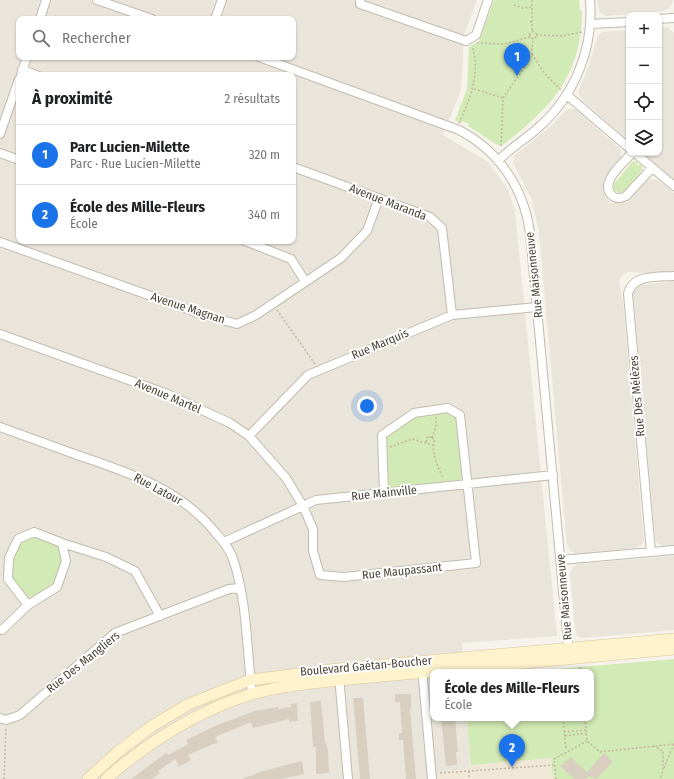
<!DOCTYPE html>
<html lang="fr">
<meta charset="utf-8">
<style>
body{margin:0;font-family:"Fira Sans Condensed",sans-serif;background:#f6f6f6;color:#202124}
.controls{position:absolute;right:12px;top:12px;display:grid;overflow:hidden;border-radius:8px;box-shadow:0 1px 3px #0004}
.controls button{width:36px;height:36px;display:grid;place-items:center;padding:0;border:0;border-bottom:1px solid #e0e0e0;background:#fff;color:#202124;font:20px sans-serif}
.you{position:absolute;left:367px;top:406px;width:14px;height:14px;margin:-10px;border:3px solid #fff;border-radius:50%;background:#1a73e8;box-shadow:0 0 0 6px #1a73e833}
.badge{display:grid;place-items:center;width:26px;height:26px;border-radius:50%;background:#1a73e8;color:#fff;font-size:13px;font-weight:700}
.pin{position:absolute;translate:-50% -33px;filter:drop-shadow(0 1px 2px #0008)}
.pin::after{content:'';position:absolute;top:21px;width:14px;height:12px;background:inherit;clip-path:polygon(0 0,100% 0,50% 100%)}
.popup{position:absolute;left:430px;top:669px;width:164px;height:52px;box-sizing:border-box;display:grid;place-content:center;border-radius:8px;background:#fff;filter:drop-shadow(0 1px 3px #0005);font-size:13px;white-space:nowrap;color:#757577}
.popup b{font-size:15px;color:#202124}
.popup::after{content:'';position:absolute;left:50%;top:100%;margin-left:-8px;border:8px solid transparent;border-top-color:#fff}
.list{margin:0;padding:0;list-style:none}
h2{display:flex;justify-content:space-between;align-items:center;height:52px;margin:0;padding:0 16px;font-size:17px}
h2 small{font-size:13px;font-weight:400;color:#757577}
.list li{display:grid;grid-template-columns:26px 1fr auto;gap:12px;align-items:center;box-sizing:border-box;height:60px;padding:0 16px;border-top:1px solid #e0e0e0}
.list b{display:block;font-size:15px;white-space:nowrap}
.list p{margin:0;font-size:13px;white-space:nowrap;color:#757577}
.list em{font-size:13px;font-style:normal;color:#757577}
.icon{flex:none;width:22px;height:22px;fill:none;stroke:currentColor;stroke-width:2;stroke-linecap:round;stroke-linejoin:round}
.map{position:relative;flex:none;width:674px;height:779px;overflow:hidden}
.search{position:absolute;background:#fff;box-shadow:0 1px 3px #0004;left:16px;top:16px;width:280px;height:44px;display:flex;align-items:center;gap:10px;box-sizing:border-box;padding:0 14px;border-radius:8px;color:#757577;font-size:15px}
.panel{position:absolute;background:#fff;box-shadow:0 1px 3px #0004;left:16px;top:72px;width:280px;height:172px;border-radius:8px}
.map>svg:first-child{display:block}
.residential{fill:#eae5da;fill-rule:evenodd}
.education{fill:#efe8d6}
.green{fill:#d2eab5}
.building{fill:#d8cfc1}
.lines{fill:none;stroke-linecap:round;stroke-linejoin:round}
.street-casing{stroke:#c2bbae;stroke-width:10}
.secondary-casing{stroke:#d6c79b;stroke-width:12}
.path{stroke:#c4b79f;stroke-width:1.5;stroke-dasharray:2 2;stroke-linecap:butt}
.street{stroke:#fff;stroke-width:8}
.secondary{stroke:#fff3cd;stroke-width:11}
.labels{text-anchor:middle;stroke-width:4;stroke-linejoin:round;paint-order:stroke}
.street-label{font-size:12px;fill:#4b4439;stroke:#fff}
</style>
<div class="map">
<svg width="674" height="779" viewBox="0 0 674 779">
<rect width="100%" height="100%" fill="#f6f3ec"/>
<path class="residential" d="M0,0h477l-13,35 -3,55 -18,45 45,27 20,27 7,22 42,425 -95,7 2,29h-31v46h35l3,51 -34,4 -9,6h-428zM19,19h274v38h-274zM19,75h274v166h-274z
M597,0h76v2l-4,6 -5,3 -58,5 -6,-3z
M659,27h9l6,6v147l-31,-27h16z
M629,30v111l-47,-41 -4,-8 11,-27 9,-30 5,-3z
M569,109h6l3,2 43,39v8l-18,23 2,15 5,7h17l19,-22 5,-2 7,1 16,13v78l-28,2 -18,-1 -6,3 -3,5 4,23 21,239 -8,6 -59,6 -7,-3 -3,-6 -28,-312 -7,-33 -19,-37 2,-8 35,-28 15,-16z
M674,281v264l-10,1 -7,-3 -2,-6 -22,-246 6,-6z
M674,556v74l-90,8 -7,-2 -2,-7 -5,-56 3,-6 5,-3z"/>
<path class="education" d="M551,758l2,21h-121v-5l39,-5v-4z"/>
<path class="green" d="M494,0h88h-3l1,10 2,1c0,63 -30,96 -78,133l-5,2 -31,-20 1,-2 -6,-3 -2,2 -6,-3 12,-31 2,-42 10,-6z
M633,161l5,1 -1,2 1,2 2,-2 2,2v4l-17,20 -5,3 -5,-2 -2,-4 1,-3z
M448,408l12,7 6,68 -82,10 -2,-58 32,-22z
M34,532l28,11 4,18 -9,26 -29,18 -20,-26 1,-21 9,-19z
M674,659v120h-121l-2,-21 -80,7 -4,-47h124v-46h-69z"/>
<path class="building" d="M395,694h16v15h-1l6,70h-10l-3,-39h-4v-7h3l-2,-31h-5z
M353,698h10l7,81h-10z
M321,701l4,42h1l2,8 1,22 -13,1v-27h-3l-3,-45z
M297,703l1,18 -9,1v-3l-36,9 -2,-6 -36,15 3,5 -30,13 3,5 -12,7 -4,-8 -17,12 2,2 -8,6h-21l35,-26 2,2 20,-11 -2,-4 31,-15 38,-14 23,-4 1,2 12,-2v-3z
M441,718h14l3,34h-2l1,13 -11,1z
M604,753l9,9 -17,17 -7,-3 -3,3h-12l-14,-13 11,-9 16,15z
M302,761l2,13 -23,5h-39l21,-8z"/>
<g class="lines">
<defs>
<path id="street" d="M97,0l55,19
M360,0v4l106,37 10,-6 12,-35
M40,19l6,-19
M215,19l7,-19
M659,19l15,-1
M590,24l39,-2
M259,57l200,73c40,21 65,58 71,103l39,421
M22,70l15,5
M21,75l6,-18
M567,95l62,53
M0,134l19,-55
M0,153l19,7
M632,153c-8,9 -36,32 -18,44 4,2 8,1 12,-1l26,-28
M635,153l39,33
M498,161c12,-13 28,-22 41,-34 36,-32 55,-79 51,-127
M293,167l137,50 12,11 10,87
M245,241l46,18 14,22
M0,242l204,73 33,9 19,-9 85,-57 26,-27 12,-33
M0,334l165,59 65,30 19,13 37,42 17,28 10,23v22l7,24 24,2 132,-14 -16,-148 -12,-7 -34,5 -32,22 2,58
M0,427c27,10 53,19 80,29 50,17 100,33 135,76 7,8 15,17 18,27 14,40 14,93 19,135
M249,436l59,-61 144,-60 85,-8
M224,542l92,-42 237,-25
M62,543l44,14 29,14 25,45
M651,552l-23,-258c4,-20 30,-17 46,-18
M561,560l113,-10
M0,630h2l26,-25 29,-18 9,-26 -4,-18 -28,-11 -16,7 -9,19 -1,21 20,26
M422,668l10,111
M339,676l9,103
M0,718l6,2 14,-5 95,-82 114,-44 11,-1"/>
<path id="secondary" d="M88,779l31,-28 33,-25 37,-22 61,-24 88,-11 336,-30
M106,779c39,-35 94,-70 146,-85 28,-8 58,-11 87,-14l335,-31"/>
</defs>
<use href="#street" class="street-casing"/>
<use href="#secondary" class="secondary-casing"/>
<path class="path" d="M532,0v31
M514,5l9,3 8,-1
M530,22h4
M529.5 35a3.5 3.5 0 1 1 7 0a3.5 3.5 0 1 1-7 0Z
M536,35l26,1 20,-4
M477,43l27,1 26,-7
M532,54l13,20 16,16
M474,89l29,9
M459,123c11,-24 22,-51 13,-77
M501,146l2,-48 26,-37 3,-9 1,-14
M277,310l38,54
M432,438l3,2c-5,11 3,27 8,38
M432,438l4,-11v-10
M426,442l2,-6 4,2
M390,447l22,-8 21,6
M580,667l1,5
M563,718l3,32
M585,718l2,23 13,11 74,-8
M564,732l22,-2
M565,736l21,-3
M653,746l10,5v19l-3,9
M664,768l10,-24
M469,771v8
M440,773l115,-8
M4,779l2,-52
M556,779l-2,-20 33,-18"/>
<use href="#street" class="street"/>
<use href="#secondary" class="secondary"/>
</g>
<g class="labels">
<g class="street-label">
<text transform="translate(388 202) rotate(21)" y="4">Avenue Maranda</text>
<text transform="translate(534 275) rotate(-96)" y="4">Rue Maisonneuve</text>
<text transform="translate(188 308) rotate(18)" y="4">Avenue Magnan</text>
<text transform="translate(380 344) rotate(-23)" y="4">Rue Marquis</text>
<text transform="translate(168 396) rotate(23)" y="4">Avenue Martel</text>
<text transform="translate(637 396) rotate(-95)" y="4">Rue Des Mélèzes</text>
<text transform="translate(158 489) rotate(28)" y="4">Rue Latour</text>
<text transform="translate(384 493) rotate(-6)" y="4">Rue Mainville</text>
<text transform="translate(402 571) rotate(-6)" y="4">Rue Maupassant</text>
<text transform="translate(564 597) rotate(-95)" y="4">Rue Maisonneuve</text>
<text transform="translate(83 662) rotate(-39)" y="4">Rue Des Mangliers</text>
<text transform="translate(366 666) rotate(-5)" y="4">Boulevard Gaétan-Boucher</text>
</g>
</g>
</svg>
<div class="controls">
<button>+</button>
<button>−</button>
<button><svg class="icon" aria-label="locate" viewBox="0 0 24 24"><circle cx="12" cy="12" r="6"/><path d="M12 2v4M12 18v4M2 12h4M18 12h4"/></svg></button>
<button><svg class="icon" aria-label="layers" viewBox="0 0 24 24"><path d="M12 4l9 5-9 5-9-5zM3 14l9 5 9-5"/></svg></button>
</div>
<div class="you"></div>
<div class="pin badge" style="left:517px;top:76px">1</div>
<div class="pin badge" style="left:512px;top:767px">2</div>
<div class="popup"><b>École des Mille-Fleurs</b>École</div>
<div class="search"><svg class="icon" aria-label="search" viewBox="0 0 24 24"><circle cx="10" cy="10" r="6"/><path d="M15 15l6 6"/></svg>Rechercher</div>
<section class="panel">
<h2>À proximité<small>2 résultats</small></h2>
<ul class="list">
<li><span class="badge">1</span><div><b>Parc Lucien-Milette</b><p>Parc · Rue Lucien-Milette</p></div><em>320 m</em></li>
<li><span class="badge">2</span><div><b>École des Mille-Fleurs</b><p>École</p></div><em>340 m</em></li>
</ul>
</section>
</div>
